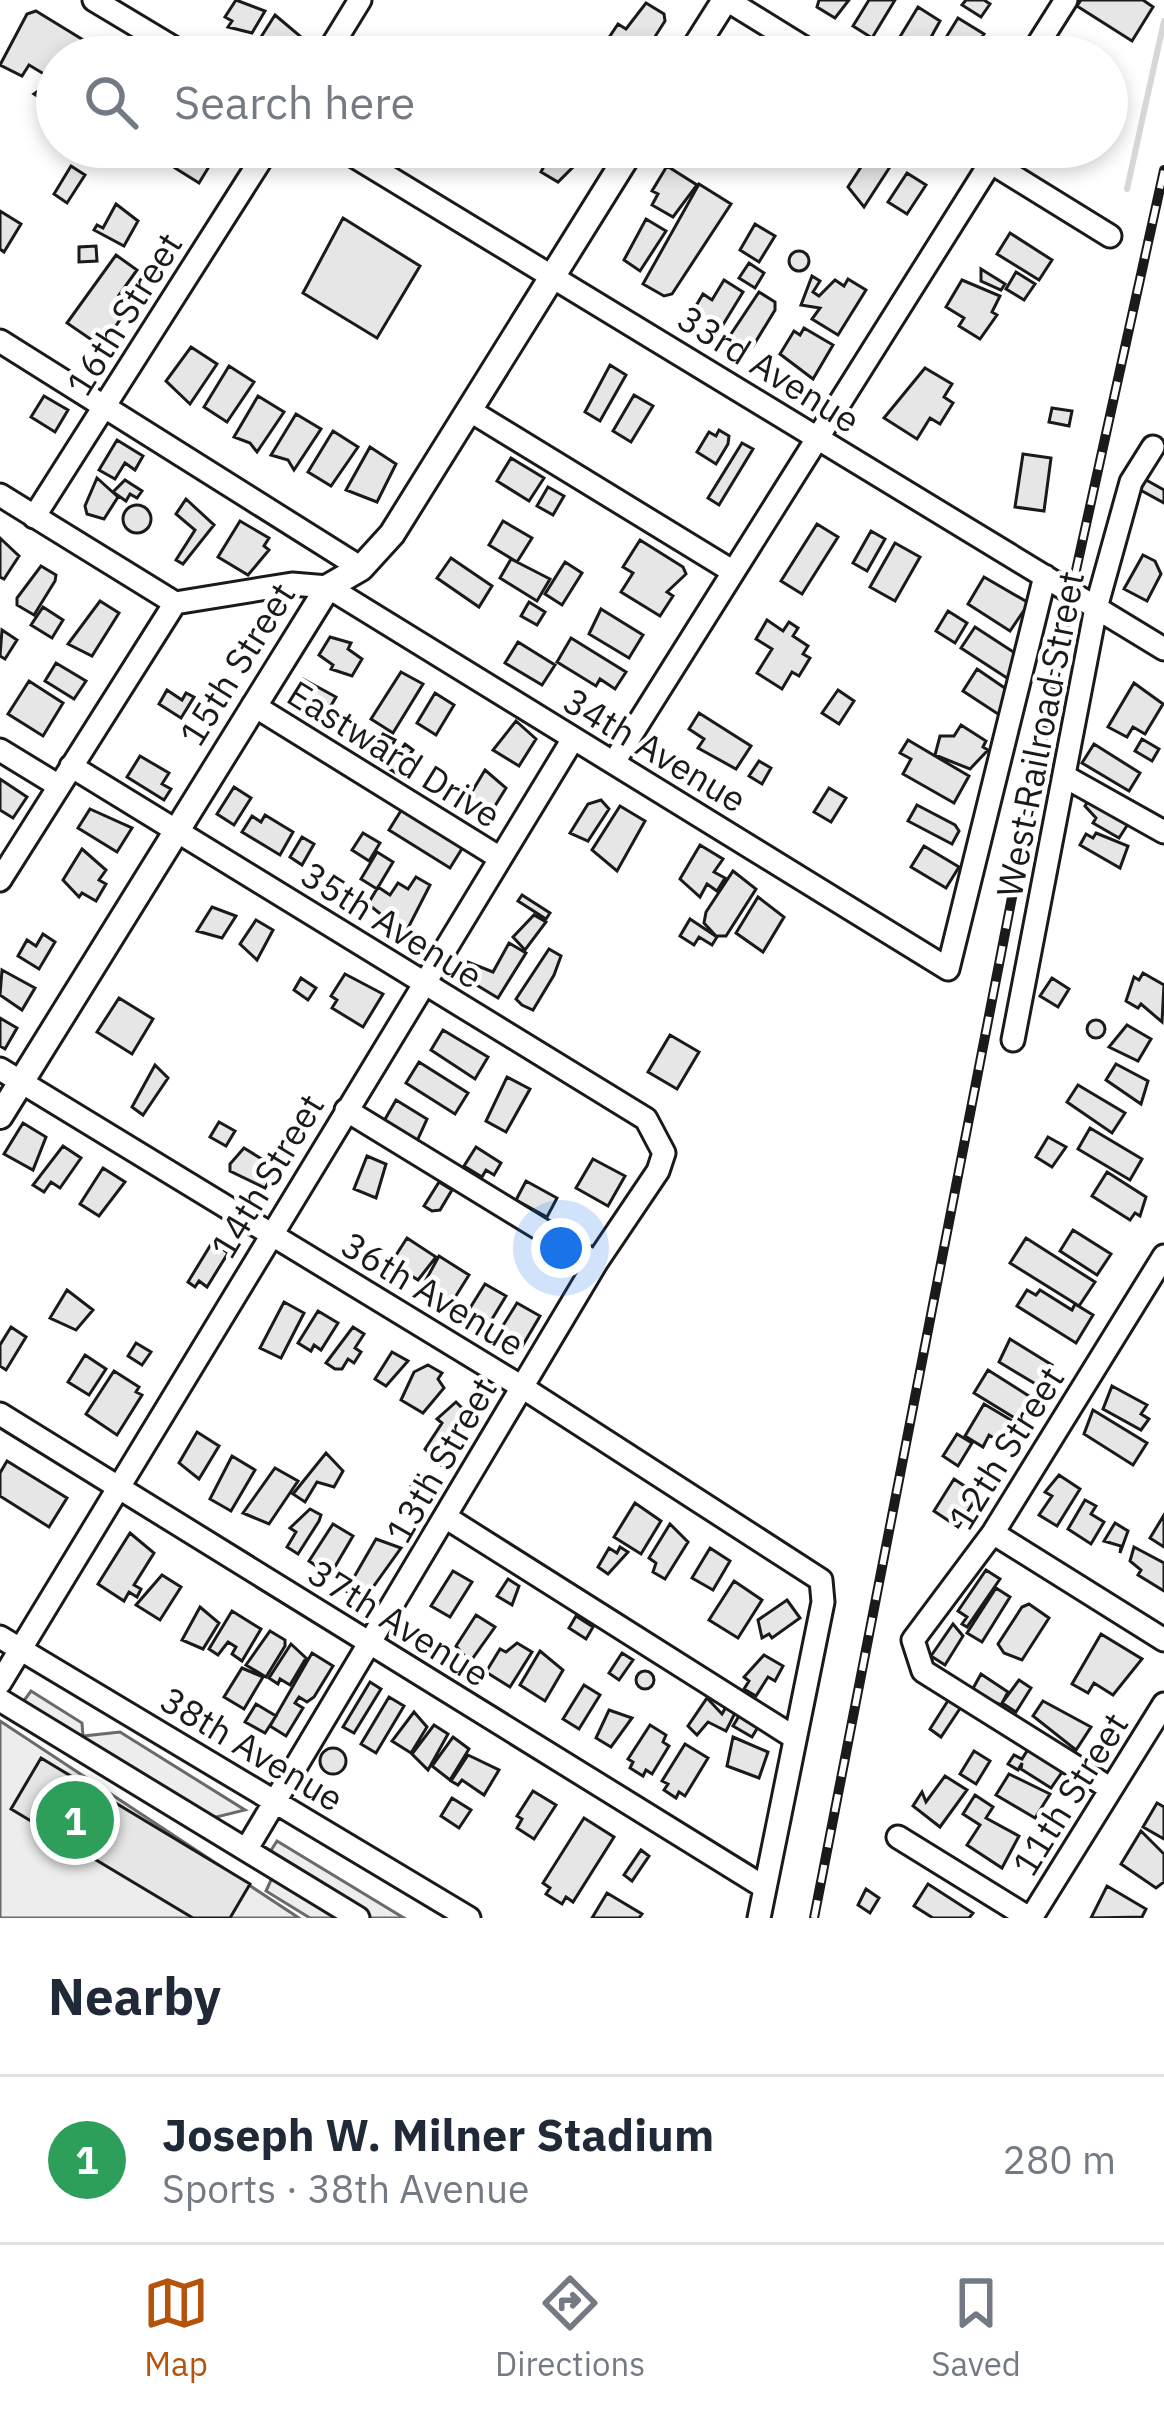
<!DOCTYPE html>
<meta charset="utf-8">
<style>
body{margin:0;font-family:"IBM Plex Sans",sans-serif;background:#f2f2f3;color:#1f2937}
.you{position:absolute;left:561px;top:1248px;width:42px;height:42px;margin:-30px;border:9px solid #fff;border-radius:50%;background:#1a73e8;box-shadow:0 0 0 18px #1a73e833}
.badge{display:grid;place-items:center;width:78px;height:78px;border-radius:50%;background:#b45309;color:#fff;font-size:39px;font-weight:700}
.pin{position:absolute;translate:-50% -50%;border:6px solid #fff;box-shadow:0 3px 12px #0006}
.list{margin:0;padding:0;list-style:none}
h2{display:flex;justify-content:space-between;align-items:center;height:156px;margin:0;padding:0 48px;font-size:51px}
h2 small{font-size:39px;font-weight:400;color:#747a83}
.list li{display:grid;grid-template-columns:78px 1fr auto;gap:36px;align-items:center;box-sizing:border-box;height:168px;padding:0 48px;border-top:3px solid #e0e1e3}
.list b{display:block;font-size:45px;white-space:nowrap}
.list p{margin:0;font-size:39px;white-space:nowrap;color:#747a83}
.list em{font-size:39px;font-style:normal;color:#747a83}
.icon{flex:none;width:66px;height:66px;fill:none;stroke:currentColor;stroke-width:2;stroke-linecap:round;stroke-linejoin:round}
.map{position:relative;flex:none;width:1164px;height:1918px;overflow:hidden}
.search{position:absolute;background:#fff;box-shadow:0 6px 18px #0003;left:36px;right:36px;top:36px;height:132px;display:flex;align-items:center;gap:30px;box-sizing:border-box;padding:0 42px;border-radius:66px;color:#747a83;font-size:45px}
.sheet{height:324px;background:#fff}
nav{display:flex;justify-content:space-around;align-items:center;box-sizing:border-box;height:168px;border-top:3px solid #e0e1e3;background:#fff;font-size:33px;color:#747a83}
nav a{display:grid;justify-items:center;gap:6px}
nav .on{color:#b45309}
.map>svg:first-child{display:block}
.built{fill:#ededed;stroke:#6a6a6a;stroke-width:3}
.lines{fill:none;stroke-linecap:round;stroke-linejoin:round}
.stream{stroke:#d7d7d7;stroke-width:6}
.building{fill:#e6e6e6;stroke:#1a1a1a;stroke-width:3}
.minor-casing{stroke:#1a1a1a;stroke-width:27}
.major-casing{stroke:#1a1a1a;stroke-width:30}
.minor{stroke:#fff;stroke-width:21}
.major{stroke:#fff;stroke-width:24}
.rail-casing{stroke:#1a1a1a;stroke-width:10}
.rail{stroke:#fff;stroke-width:6;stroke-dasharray:18;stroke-linecap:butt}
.labels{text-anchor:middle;stroke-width:9;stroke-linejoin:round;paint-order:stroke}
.street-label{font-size:36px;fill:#1a1a1a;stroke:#fff}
</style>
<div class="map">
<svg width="1164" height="1918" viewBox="0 0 1164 1918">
<rect width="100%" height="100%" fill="#fff"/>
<path class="built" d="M31,1691l51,32 1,13 37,-4 125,78 -33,8 58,34 7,-11 127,77h-94l-44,-27 6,-13 -272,-165v-18l23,7z
M0,1721l299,197h-299z"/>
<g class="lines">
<path class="stream" d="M1127,189l37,-168"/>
</g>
<path class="building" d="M236,0l29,11 -13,22 -24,-6 4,-6 -7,-4z
M819,0h30l-14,18 -18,-11z
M869,0h26l-23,38 -19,-12z
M966,0h18l6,4 -9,13 -19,-12z
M1081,0h62l10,7 -21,34 -55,-35z
M646,3l18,11 1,7 -23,36h-12l-24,-15 12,-18 8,5z
M918,7l22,14 -20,36h-13l-12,-12z
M36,11l49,30 -9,16h-19v40l-6,8 -17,-11 20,-14 -25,-15 -7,11 -22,-11 27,-51z
M275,15l25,21 -9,15 -30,-14z
M958,18l26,16 -10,15 10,5 -50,3z
M184,147h37l-22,36 -24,-15z
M554,147h28l3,8 -27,27 -17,-10z
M874,147l21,12 -31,48 -16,-20z
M71,166l14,9 -18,28 -13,-9z
M667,166l30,19 -24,32 -21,-12 6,-11 -6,-3z
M907,173l19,12 -19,29 -19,-12z
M699,184l32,20 -59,90 -8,2 -21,-12z
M116,204l22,17 -14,25 -30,-16 3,-5 6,3z
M0,211l21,13 -17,28 -4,-3z
M343,218l77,48 -43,72 -74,-45z
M646,219l20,12 -26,40 -16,-11z
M755,224l20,12 -16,26 -19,-12z
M1010,233l42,27 -13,20 -42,-26z
M96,246l1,15 -18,1v-15z
M789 261a10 10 0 1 1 20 0a10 10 0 1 1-20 0Z
M116,255l21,15 -18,25 12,8 -29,44 -35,-24z
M749,263l15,10 -9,15 -16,-10z
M981,269l24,15 -4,6 -20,-9z
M1016,272l19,12 -11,16 -18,-11z
M812,276l8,5 -7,11 6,4 16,-16 9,6 4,-7 18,11 -28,45 -26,-16 8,-11 -19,-3z
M724,280l19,12 -22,36 -28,-17 10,-17 9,6z
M962,280l38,16 -8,16 5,3 -17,24 -21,-13 5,-8 -18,-11z
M759,292l16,10v8l-22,36 -8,1 -16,-10z
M804,328l29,17 -20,34 -33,-25 14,-23 6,4z
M191,347l26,17 -27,40 -24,-23z
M610,365l16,10 -26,46 -15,-9z
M229,366l25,16 -27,40 -23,-15z
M925,368l27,16 -8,13 9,6 -13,21 -10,-6 -13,21 -33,-21z
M634,395l19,11 -22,36 -18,-11z
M44,396l24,14 -13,22 -24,-15z
M258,396l26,16 -27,40 -7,-9 -16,-6z
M1052,408l20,3 -3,15 -20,-4z
M296,414l25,15 -27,41 -6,-10 -17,-5z
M719,430l10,6 -1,8 -12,20 -19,-12 12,-20 7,4z
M333,431l25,16 -27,39 -23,-14z
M117,440l26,16 -8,14 -10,-7 -10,16 -16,-9z
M742,443l11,6 -34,56 -11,-7z
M370,447l26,17 -19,38 -31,-12z
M1023,454l28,4 -7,53 -29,-4z
M511,458l33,20 -15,23 -32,-20z
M1139,476l25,14v13l-31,-17z
M97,478l21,19 -14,22 -17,-5 -2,-8z
M125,480l17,11 -5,7 -7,-4 -4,7 -13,-9z
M548,487l16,9 -11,19 -16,-9z
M186,499l28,26 -31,39 -7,-4 19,-30 -19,-16z
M123 519a14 14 0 1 1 28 0a14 14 0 1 1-28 0Z
M240,521l29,17 -5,8 5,4 -21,25 -30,-18z
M503,521l29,17 -15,24 -28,-17z
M817,524l21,13 -36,57 -21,-13z
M871,531l14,8 -18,32 -14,-8z
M0,538l19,18 -15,23 -4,-2z
M640,540l43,27 3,7 -19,18 6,4 -13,20 -39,-24 12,-19 -10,-6z
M895,543l25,14 -25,44 -25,-14z
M1143,555l12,6 6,13 -14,27 -23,-12z
M451,558l41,28 -13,21 -42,-29z
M511,559l39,20 -13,22 -37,-23z
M565,562l17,11 -20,32 -17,-11z
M41,566l15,9 -1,6 -21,34 -17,-10v-7z
M984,577l45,26 -19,28 -42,-27z
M100,601l19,12 -27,43 -24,-12z
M529,602l16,10 -8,13 -16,-9z
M43,607l20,13 -11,18 -21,-13z
M601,609l42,26 -14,23 -40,-24z
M948,611l19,12 -12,20 -19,-12z
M767,620l16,11 6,-9 9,6 -5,8 15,10 -5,8 7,4 -11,18 -7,-4 -10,17 -25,-16 15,-24 -16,-10z
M975,627l46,30 -14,21 -46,-30z
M2,630l15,10 -12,19 -5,-3z
M330,637l21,6 -3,6 14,10 -10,17 -21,-7 2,-4 -14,-10z
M571,638l55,34 -11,17 -15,-10 -4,7 -39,-24z
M518,642l37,23 -13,20 -37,-22z
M56,663l30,18 -12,18 -29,-18z
M977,669l35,24 -14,21 -35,-23z
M401,672l22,12 -30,49 -22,-14z
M303,679l33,18 -14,24 -33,-18z
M29,681l34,22 -20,33 -35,-22z
M1134,683l29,21 -18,30 -12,-7 -6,10 -19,-10z
M167,690l15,10 4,-7 8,4 -13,21 -22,-14z
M838,690l16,11 -15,23 -17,-11z
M435,693l19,12 -18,30 -19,-12z
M699,713l52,33 -15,23 -38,-21 6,-9 -15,-10z
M516,721l20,18 -17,27 -26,-16z
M961,725l25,16 -3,6 5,3 -18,19 -35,-14 5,-19h14z
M383,734l12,6 -13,23 -9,-5z
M1142,739l17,10 -7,12 -17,-10z
M908,740l61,36 -15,27 -51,-29 8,-15 -11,-6z
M405,744l8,6 -17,23 -8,-5z
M1094,744l46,29 -11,18 -47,-28z
M140,756l29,17 -7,11 9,5 -7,11 -37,-23z
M759,761l12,7 -9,16 -13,-8z
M485,770l21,18 -16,26 -26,-9z
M0,779l27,18 -14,21 -13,-8z
M234,787l17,11 -17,27 -17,-11z
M829,788l17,10 -15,24 -17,-10z
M1092,795l38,26 -11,17 -26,-15 3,-5 -11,-12z
M601,800l8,9 -21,32 -18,-8 18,-29z
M917,805l38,20 4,6 -7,13 -44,-23z
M620,806l25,15 -28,50 -25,-21z
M90,809l42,19 -15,24 -39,-24z
M402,809l61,38 -13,21 -61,-38z
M265,815l28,17 -13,23 -38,-23 10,-16 9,6z
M363,833l17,10 -11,18 -17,-11z
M1096,833l32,13 -8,22 -40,-23 6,-11 7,4z
M302,837l12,7 -12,21 -12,-8z
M700,845l23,14 -9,13 11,6 -8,13 -10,-7 -7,13 -20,-18z
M924,846l35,21 -13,21 -35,-21z
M82,849l24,21 -7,10 7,4 -10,17 -14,-8 -3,4 -16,-17z
M377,852l16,10 -16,27 -16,-10z
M733,871l23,18 -30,47h-10l-12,-13 2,-11z
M416,877l14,8 -25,49 -37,-30 10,-17 12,8 8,-12 10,6z
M522,895l28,18 -4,6 -28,-18z
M758,897l26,20 -21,35 -27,-19z
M212,907l24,9 -14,22 -25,-7z
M534,915l12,7 -21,28 -12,-13z
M690,919l27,18 -5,8 -13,-8 -5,8 -14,-9z
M256,920l17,10 -16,30 -17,-16z
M43,934l12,8 -16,27 -21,-13 9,-16 9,6z
M509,943l17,10 -28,45 -38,-23 8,-13 25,10z
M549,949l12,7 -7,19 -21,35 -11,-5 -6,-6z
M2,970l33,18 -13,22 -22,-15z
M1143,973l21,12 -2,37 -21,-18 -3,4 -12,-7 8,-24 5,3z
M345,974l38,20 -20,33 -31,-19 5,-8 -6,-4z
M301,978l15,10 -8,12 -14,-10z
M1052,978l17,11 -11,18 -18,-11z
M119,998l34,21 -21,35 -35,-22z
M0,1018l17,10 -12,21 -5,-3z
M1087 1029a9 9 0 1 1 18 0a9 9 0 1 1-18 0Z
M1127,1025l24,14 -13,22 -29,-14z
M443,1030l45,27 -13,22 -44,-29z
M670,1035l29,17 -22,37 -29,-17z
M419,1062l49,31 -13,21 -49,-31z
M1116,1064l32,17 -7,23 -35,-24z
M155,1065l13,13 -25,37 -11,-8z
M507,1077l23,12 -24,43 -20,-11z
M1078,1085l47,28 -13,20 -45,-31z
M396,1100l31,19 -10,22 -33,-20z
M219,1122l16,9 -9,15 -16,-9z
M23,1123l23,14 -13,33 -29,-16z
M1090,1128l52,31 -12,21 -52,-31z
M1048,1137l18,10 -14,20 -16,-10z
M63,1146l18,12 -21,30 -9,-6 -7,10 -11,-7z
M476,1147l25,16 -7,12 -8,-5 -4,7 -18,-11z
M244,1148l26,16 -4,7 7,4 -8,13 -35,-17v-7z
M367,1156l19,8 -10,34 -22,-9z
M593,1159l32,17 -17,30 -32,-18z
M103,1168l22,14 -26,34 -19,-12z
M1107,1172l39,25 -6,19 -5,-3 -5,7 -38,-24z
M526,1181l31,17 -10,19 -31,-17z
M439,1182l13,8 -12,20 -8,1 -8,-5z
M1073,1230l38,24 -14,21 -37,-24z
M407,1238l29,19 -18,23 -27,-17z
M1026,1238l69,44 -16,24 -69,-43z
M213,1241l15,12 -21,34 -8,-6 -4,6 -7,-5z
M439,1256l30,19 -20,32 -28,-18z
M485,1284l21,12 -20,33 -21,-13z
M67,1290l26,20 -17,20 -26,-12z
M1027,1290l9,5 4,-5 32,20 3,-6 18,11 -17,28 -59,-37z
M284,1302l20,11 -23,45 -21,-10z
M517,1303l23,13 -20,34 -21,-18z
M318,1311l20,12 -17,27 -7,-5 -3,6 -13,-8z
M11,1327l15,10 -20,33 -6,-4v-21z
M353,1327l11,7 -9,14 6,4 -7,11 -6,-4 -6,10h-7l-9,-6z
M1010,1339l42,26 -13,21 -40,-24z
M136,1343l15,9 -9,13 -14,-9z
M392,1352l16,9 -22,25 -11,-7z
M85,1355l21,14 -17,26 -21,-13z
M428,1365l14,8 -4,6 6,9 -21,25 -22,-13 13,-28z
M988,1370l44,28 -14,22 -44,-27z
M114,1371l25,16 -3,5 6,3 -25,40 -31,-21z
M1112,1386l35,19 -6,9 8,5 -8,11 -38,-21z
M456,1402l16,16 -31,47 -16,-16 17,-26 -5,-4z
M984,1404l32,19 -12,21 -15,-9 -6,12 -18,-11z
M1093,1410l54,33 -14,22 -49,-31z
M197,1432l22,14 -20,33 -20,-16z
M957,1434l15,9 -14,23 -15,-10z
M326,1453l17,18 -9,16 -17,-5 -12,20 -12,-8z
M232,1456l23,14 -24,41 -21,-12z
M7,1461l60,37 -18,29 -49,-31v-23z
M275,1468l23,13 -29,43 -26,-11z
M418,1475l20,13 -6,10 -21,-12z
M1059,1475l21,14 -23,37 -18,-11 13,-19 -7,-4z
M954,1479l24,16 -20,32 -24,-16z
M1085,1500l11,6 -5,8 13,8 -13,22 -23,-15z
M635,1503l26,18 -20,33 -27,-17z
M310,1509l11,6 -2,6 -21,33 -11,-7 9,-15 -6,-4z
M1164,1515v32l-14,-9z
M1115,1523l13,8 -8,22 1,-7 -17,-5z
M333,1524l20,12 -23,39 -21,-14z
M670,1524l18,18 -23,37 -12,-7 3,-9 -7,-5z
M130,1533l24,20 -20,32 7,4 -4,8 -8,-5 -5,9 -26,-17z
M376,1539l25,9 -38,53 -17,-10z
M620,1547l8,5 -20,22 -10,-7 11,-19 8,5z
M1134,1547l30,16v28l-26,-16 3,-5 -11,-9z
M710,1548l20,13 -17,29 -21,-12z
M986,1570l14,9 -33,48 -5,-3 5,-7 -9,-6z
M453,1571l19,11 -22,35 -19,-11z
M162,1575l19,12 -21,33 -24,-15z
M508,1579l11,7 -7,19 -15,-9z
M734,1581l28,19 -24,38 -29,-18z
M996,1588l14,9 -28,45 -15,-9z
M787,1600l13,18 -28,20 -3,-4 -7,4 -4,-18z
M1029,1604l20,14 -27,42 -18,-7 -6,-9 24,-37z
M200,1607l19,16 -16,26 -21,-9z
M232,1611l29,18 -19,32 -10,-7 4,-7 -8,-5 -10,13 -9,-6z
M476,1615l19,12 -25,35 -14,-16z
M576,1616l17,11 -7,12 -17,-11z
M953,1624l10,12 -18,29 -14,-9z
M270,1631l15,9v6l-19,31 -20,-12z
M1101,1634l41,25 -29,36 -19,-12 -6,10 -16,-9z
M517,1643l15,9 -22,35 -24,-15 14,-23 6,3z
M291,1644l15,14 -16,27 -10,-6 -2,5 -9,-6z
M540,1651l23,19 -18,31 -25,-16z
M312,1653l21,13 -19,31 -7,5 -8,-5 -4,6 8,5 -17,28 -16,-10z
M622,1653l11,7 -14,20 -10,-7z
M764,1655l19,11 -8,15 -7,-4 -12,19 -12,-7 5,-8 -5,-4z
M242,1668l21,9 -19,32 -20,-12z
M636 1680a9 9 0 1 1 18 0a9 9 0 1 1-18 0Z
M981,1674l27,18 -7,13 -30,-13z
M1019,1680l12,8 -15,24 -14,-9z
M370,1682l11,7 -27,44 -11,-6z
M584,1685l16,10 -21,34 -16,-10z
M389,1697l15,9 -28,47 -15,-9z
M707,1698l15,16 4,-7 9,6 -9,18 -18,-9 -11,13 -9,-9z
M949,1699l12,8 -20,30 -11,-8z
M1043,1701l48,26 -15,23 -43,-34z
M256,1704l20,12 -11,17 -20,-11z
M609,1710l23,8 -21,29 -15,-9z
M414,1712l13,15 -16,26 -19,-12z
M739,1716l19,11 -6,10 -19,-11z
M434,1725l14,9 -20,36 -16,-16z
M650,1725l16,10 -3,7 6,4 -17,28 -6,-4 -3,6 -13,-8 3,-6 -5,-3z
M453,1737l16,12 -19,31 -18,-14z
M733,1737l35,15 -9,26 -32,-12z
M685,1744l23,14 -23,38 -6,-4 -3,6 -12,-8 4,-6 -6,-3z
M1030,1746l35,22 -14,20 -30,-19 1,-6 -4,7 -10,-6 6,-9 8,4z
M320 1761a13 13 0 1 1 26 0a13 13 0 1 1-26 0Z
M974,1751l16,10 -14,23 -16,-10z
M468,1755l31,15 -15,25 -22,-15 -4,5 -7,-4z
M41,1758l209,126 -20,34h-37l-182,-109z
M1009,1774l41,20 -15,24 -39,-23z
M945,1776l22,14 -27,37 -27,-21 9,-14 4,10z
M533,1791l23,14 -22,34 -17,-11 5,-9 -5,-3z
M975,1795l18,12 -7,11 33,18 -17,32 -35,-23 13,-20 -17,-11z
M452,1798l19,12 -12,18 -18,-12z
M1157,1803l7,4v32l-21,-12z
M584,1818l30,19 -41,65 -7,-5 -4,7 -16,-10 4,-6 -7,-5z
M1141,1831l23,23v28l-8,6 -35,-24z
M641,1850l8,6 -17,25 -8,-6z
M928,1884l45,29 -4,5h-36l-19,-12z
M1107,1886l39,23 -4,8 -51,1z
M866,1889l13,9 -9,15 -12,-8z
M607,1893l35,21 -3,4h-47z"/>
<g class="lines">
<defs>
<path id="minor" d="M94,0l95,57
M727,0l92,57
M325,57l35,-57
M1030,57l36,-57
M339,147l825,502
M966,147l144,89
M0,341l361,227
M469,410l263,161
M0,495l175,108 117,-19 36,3 620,382 97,-393
M34,517l235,-370
M253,705l247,153
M0,750l59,36
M614,762l377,-600 -4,-15
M71,766l575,353 18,34 -6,18 -62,92 -350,587
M1064,776l100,56
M0,880l175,-277
M1013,1040l83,-432 35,-126 22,-35
M0,1069l522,318 299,193 2,22 -64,316
M346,1110l250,153
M0,1414l764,473
M447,1518l348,220
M993,1533l171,107
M0,1637l469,281
M0,1683l573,-944
M0,1700l358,218
M1111,1789l-188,-118 -10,-31 80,-107 171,-277
M898,1837l131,81
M1031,1918l133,-214"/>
<path id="major" d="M689,57l36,-57
M0,1116l328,-529 33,-19 31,-34 241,-387"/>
</defs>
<use href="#minor" class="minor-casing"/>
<use href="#major" class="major-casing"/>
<use href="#minor" class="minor"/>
<use href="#major" class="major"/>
<defs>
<path id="rail" d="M814,1918l257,-1325 93,-423"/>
</defs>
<use href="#rail" class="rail-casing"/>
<use href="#rail" class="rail"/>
</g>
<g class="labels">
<g class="street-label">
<text transform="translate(124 314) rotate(-58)" y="13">16th Street</text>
<text transform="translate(769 369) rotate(32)" y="13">33rd Avenue</text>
<text transform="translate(237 664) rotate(-58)" y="13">15th Street</text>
<text transform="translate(1040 734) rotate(-79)" y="13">West Railroad Street</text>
<text transform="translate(655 750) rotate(31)" y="13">34th Avenue</text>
<text transform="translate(394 754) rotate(32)" y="13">Eastward Drive</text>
<text transform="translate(392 925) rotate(32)" y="13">35th Avenue</text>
<text transform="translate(267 1176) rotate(-59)" y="13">14th Street</text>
<text transform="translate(433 1294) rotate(31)" y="13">36th Avenue</text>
<text transform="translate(1006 1448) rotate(-58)" y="13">12th Street</text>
<text transform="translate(441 1460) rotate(-60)" y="13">13th Street</text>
<text transform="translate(399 1623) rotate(32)" y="13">37th Avenue</text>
<text transform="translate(252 1749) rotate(31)" y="13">38th Avenue</text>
<text transform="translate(1070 1794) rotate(-58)" y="13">11th Street</text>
</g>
</g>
</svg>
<div class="you"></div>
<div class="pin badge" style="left:75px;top:1820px;background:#2e9e5b">1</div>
<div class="search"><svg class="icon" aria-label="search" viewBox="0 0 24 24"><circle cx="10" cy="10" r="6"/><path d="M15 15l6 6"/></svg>Search here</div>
</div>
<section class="sheet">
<h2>Nearby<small></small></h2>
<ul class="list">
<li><span class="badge" style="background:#2e9e5b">1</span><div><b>Joseph W. Milner Stadium</b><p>Sports · 38th Avenue</p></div><em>280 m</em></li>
</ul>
</section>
<nav>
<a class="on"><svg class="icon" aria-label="map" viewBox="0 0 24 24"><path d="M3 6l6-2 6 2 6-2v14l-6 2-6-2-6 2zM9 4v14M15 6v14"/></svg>Map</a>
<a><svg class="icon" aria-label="directions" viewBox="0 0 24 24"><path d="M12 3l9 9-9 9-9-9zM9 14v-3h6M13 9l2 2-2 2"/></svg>Directions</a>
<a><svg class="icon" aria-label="saved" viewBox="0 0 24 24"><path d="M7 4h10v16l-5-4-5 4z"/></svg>Saved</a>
</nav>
